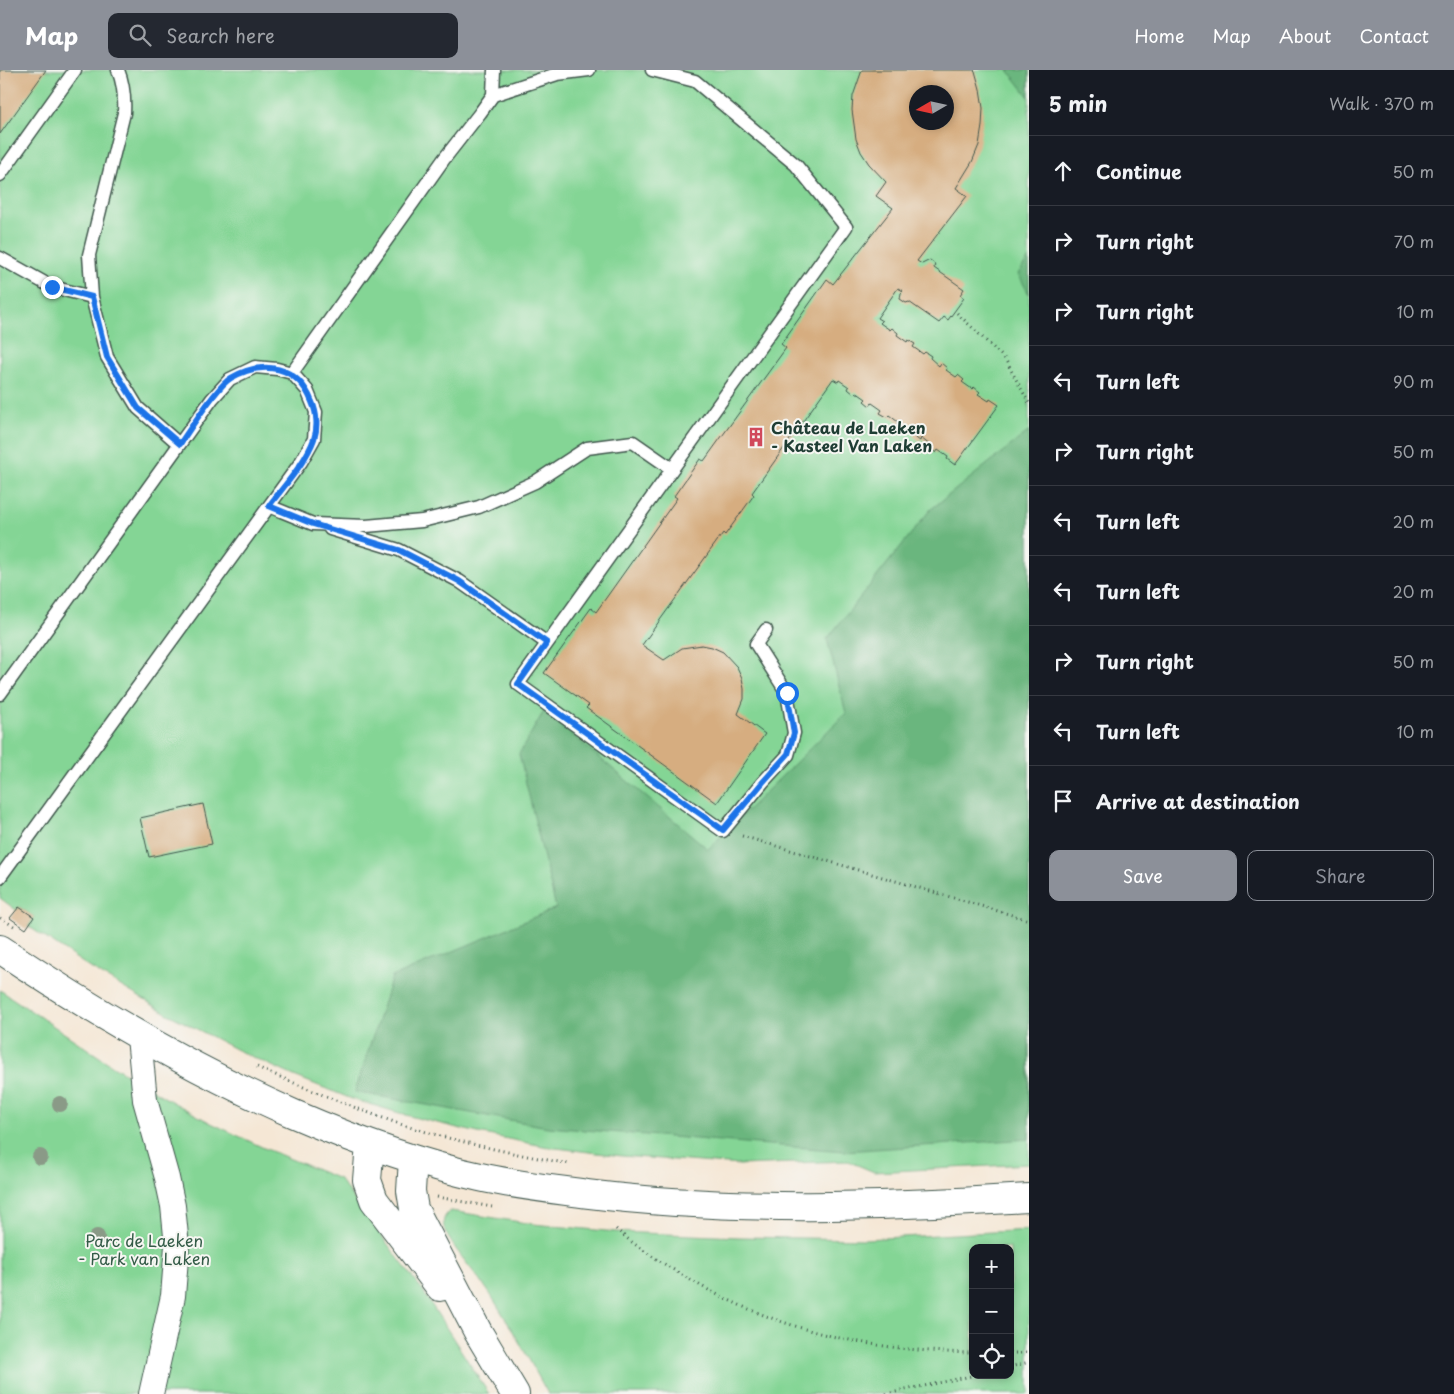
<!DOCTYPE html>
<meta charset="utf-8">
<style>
body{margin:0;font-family:"Playpen Sans",sans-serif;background:#242831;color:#f1f3f6}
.controls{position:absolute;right:15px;bottom:15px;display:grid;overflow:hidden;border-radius:10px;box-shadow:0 2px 8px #0003}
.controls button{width:45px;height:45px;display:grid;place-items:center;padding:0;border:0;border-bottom:1px solid #363941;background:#171b24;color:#f1f3f6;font:25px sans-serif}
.compass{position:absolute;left:909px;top:15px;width:45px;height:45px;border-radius:50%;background:#171b24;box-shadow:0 2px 8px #0003;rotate:261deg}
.stop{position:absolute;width:15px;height:15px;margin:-11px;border:4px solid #1a73e8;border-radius:50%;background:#fff}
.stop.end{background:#1a73e8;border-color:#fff;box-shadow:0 1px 5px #0008}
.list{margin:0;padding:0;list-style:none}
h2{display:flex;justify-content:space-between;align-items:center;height:65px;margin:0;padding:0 20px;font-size:21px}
h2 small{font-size:16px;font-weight:400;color:#9ea1a6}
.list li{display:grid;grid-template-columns:32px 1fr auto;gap:15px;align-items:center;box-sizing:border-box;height:70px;padding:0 20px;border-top:1px solid #363941}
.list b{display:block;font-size:19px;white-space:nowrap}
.list em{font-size:16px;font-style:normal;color:#9ea1a6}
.actions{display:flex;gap:10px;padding:15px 20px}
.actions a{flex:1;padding:11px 0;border:1px solid #8c9099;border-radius:10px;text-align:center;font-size:18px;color:#8c9099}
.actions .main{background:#8c9099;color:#fff}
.icon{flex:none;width:28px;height:28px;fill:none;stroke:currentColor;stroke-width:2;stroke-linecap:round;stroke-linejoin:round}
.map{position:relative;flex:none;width:1029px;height:1324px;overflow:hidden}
header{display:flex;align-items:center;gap:30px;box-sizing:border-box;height:70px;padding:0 25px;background:#8c9099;color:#fff}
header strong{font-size:24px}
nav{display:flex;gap:28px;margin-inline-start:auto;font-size:18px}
.search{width:350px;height:45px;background:#242831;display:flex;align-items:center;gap:12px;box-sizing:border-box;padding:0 18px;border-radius:10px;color:#9ea1a6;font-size:19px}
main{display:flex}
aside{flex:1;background:#171b24}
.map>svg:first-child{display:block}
.green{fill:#84d595;stroke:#528964;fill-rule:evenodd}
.forest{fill:#6bb67e;stroke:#457a59}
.building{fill:#d6ad80;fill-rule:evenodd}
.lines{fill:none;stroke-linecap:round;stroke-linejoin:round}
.lane-casing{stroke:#3f564c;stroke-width:15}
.street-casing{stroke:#3f564c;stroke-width:26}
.secondary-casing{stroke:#3f564c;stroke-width:30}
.path{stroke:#3f564c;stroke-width:3;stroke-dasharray:1 4;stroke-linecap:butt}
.lane{stroke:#fff;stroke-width:12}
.street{stroke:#fff;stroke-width:24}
.secondary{stroke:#fff;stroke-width:28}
.tree{fill:#8a9a87}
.route{stroke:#1a73e8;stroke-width:6}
.labels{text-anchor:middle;stroke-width:4;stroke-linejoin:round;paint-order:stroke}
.poi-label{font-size:16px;font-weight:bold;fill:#1f3d34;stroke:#f6f6f2;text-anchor:start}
.park-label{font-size:16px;fill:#335b47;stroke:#f6f6f2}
</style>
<header>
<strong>Map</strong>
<div class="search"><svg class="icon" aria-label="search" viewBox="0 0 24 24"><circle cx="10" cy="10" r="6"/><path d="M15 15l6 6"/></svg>Search here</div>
<nav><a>Home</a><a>Map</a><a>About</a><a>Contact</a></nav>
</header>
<main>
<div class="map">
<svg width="1029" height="1324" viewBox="0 0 1029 1324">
<rect width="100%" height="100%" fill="#f6f6f2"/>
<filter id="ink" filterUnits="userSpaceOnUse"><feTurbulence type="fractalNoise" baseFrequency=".02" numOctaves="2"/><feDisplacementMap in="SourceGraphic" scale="10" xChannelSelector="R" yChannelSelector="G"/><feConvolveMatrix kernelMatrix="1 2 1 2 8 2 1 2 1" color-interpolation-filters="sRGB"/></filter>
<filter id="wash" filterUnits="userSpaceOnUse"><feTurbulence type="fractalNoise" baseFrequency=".0096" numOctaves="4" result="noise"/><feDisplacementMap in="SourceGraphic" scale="20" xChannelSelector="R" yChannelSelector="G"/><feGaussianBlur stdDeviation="1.12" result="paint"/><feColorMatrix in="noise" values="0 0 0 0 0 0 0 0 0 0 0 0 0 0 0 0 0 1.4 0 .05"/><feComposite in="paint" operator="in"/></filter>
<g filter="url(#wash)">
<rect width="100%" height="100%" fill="#f5e7d5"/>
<path class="green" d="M0,0h1029v1094l-155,8 -26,-11 -108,4 -118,-9 -74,-9 -70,-14 -65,-16 -61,-18 -58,-23 -57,-26 -69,-36 -76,-45 -64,-43 6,-9 -15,-10 -3,3 -16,-12zM916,22h30v30h-30z
M0,920l113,76 56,34 42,23 53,25 75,31 83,111 67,104h-489z
M451,1141l82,13 84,8 123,5 125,2 164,-9v164h-481c-18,-33 -36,-66 -56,-97 -10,-17 -45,-54 -48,-70 -2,-7 1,-13 7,-16zM973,1178h37v127h-37z"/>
<path class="forest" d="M1008,0h21v27z
M1029,188v36l-11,-20z
M1029,361v708l-185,12 -296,-24 -193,-35 37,-115 164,-69 -37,-154 25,-43 164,138 138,-136 -19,-74 103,-129z"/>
<g id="blocks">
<path class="building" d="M0,0h46l-46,64z
M862,0h112l1,1 5,18 3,19 -1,18 -3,19 -7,17 -16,26 11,8 -50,65 5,3 8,-4 5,4 -1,4 30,21 -4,6 4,3 -16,22 -4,-3 -5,6 -30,-21 -3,1 -6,-4 1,-6 2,-2 -5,-3 -21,30 5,3 -2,2 10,7 2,-2 6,5 -1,2 10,7 1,-2 7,4 -2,3 10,7 2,-2 6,4 -1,2 9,8 2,-3 6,5 -1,2 10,7 2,-2 6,5 -2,2 10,7 2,-2 6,5 -2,2 11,7 1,-2 9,6 -44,60 -8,-6 1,-2 -10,-7 -2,3 -6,-5 1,-2 -10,-8 -1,3 -7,-5 2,-2 -10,-7 -2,2 -6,-5 1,-2 -9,-7 -2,2 -7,-4 2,-3 -10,-7 -2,3 -6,-5 2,-2 -10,-7 -2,2 -6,-5 1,-2 -10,-7 -1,2 -5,-3 -81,114 2,2 -29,40 -2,-2 -81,112 22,15 18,-12 20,-3 10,2 11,5 14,15 5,11 2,11v10l-6,15 27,20 -48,69 -131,-95 3,-3 -45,-32 47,-65 5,4 81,-114 -3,-2 26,-37 4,2 82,-113 -5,-4 46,-65 6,5 60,-76 -17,-12 10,-14 -17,-18 -8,-12 -5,-13 -4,-29 1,-14zM916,22h30v30h-30z
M203,734l9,40 -63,13 -9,-39z
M19,837l15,10 -8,12 -16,-11z"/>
</g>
</g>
<g filter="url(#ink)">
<use href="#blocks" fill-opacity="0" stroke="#3f564c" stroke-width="1"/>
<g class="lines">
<defs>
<path id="lane" d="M118,0c6,15 7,27 6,43l-35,142 3,42 15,60 31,51 41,36
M652,0l43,11 101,84 50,62 -328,457 205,147 40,-49 25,-27 6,-22 -7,-40 -31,-49 10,-14
M493,25l64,-21 32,-4
M0,105l75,-105
M0,188l52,29 40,10
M292,303l152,-214 36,-46 13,-18 1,-25
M269,436l44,18 53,2 56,-5 57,-14 56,-25 52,-34 46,-6 39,27
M330,459l69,21 60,31 88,62
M0,624l212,-295 18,-20 25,-12 22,2 15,4 15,17 9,22 -2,27 -13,23 -301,415"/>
<path id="street" d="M139,967l6,63 22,78 6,28 4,40 -4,50 -22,98"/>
<path id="secondary" d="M0,879c94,63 191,120 294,165 60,26 122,49 186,63 35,8 72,12 108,17 147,18 294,13 441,4
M370,1075l-3,35 7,20 66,87
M413,1089l-2,32 3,18 64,123 37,62"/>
</defs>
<use href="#lane" class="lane-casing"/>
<use href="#street" class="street-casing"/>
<use href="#secondary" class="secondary-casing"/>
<path class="path" d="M957,243l48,46 24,44
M742,766l287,84
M0,848l14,8
M257,997c48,21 96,41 146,58 54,17 111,29 167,39
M437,1127l55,10
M616,1159c18,16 37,28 58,41 92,58 191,81 299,83
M1010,1283h19
M1010,1297l19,-5
M886,1324l90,-19"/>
<use href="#lane" class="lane"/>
<use href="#street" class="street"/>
<use href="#secondary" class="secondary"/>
</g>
<g class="tree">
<circle cx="60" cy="1034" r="8"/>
<circle cx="40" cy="1087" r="8"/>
<circle cx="97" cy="1167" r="8"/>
</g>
</g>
<g class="lines" filter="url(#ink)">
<path class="route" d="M52,217l40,10 15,60 31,51 42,36c10,-15 37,-58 51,-66 33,-19 67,-12 81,24 5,11 6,26 2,37 -8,23 -30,47 -45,67l44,18 86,26 60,31 88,62 -29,41 205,146 40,-48 25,-28 6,-21 -7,-40"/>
</g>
<defs>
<symbol id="building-bare" viewBox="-9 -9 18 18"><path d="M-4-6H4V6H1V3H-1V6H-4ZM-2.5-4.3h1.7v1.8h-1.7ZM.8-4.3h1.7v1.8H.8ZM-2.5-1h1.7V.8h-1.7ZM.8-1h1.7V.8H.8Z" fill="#d1495b" stroke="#f6f6f2" stroke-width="2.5" paint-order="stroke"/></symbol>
</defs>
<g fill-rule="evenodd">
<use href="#building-bare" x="742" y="353" width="28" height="28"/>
</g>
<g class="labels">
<g class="poi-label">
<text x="771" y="364">Château de Laeken<tspan x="771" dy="18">- Kasteel Van Laken</tspan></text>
</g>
<g class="park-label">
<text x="144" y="1177">Parc de Laeken<tspan x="144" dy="18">- Park van Laken</tspan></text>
</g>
</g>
</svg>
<div class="controls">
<button>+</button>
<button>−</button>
<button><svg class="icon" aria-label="locate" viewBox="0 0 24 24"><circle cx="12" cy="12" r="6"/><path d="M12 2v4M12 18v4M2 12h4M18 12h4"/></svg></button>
</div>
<svg class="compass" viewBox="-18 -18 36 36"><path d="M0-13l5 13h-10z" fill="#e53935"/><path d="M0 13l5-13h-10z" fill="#9ea1a6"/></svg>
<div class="stop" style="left:787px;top:623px"></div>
<div class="stop end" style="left:52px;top:217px"></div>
</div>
<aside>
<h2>5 min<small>Walk · 370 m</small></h2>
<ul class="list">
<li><svg class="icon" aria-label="ahead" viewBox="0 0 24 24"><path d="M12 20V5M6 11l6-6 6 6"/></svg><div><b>Continue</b></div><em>50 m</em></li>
<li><svg class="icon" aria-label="right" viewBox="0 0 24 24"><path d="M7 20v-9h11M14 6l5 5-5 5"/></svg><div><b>Turn right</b></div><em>70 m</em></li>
<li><svg class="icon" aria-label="right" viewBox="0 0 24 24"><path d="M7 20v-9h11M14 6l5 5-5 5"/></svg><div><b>Turn right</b></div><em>10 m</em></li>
<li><svg class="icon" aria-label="left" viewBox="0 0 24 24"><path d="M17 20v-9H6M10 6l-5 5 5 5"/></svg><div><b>Turn left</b></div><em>90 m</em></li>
<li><svg class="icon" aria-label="right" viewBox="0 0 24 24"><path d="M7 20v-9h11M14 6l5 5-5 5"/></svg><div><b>Turn right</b></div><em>50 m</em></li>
<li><svg class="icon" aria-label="left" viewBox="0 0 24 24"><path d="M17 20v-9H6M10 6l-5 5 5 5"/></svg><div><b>Turn left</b></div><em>20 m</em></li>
<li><svg class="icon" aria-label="left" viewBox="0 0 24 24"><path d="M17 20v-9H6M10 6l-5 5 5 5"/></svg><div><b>Turn left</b></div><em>20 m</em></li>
<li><svg class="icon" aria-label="right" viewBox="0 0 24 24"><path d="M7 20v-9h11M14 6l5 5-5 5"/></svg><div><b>Turn right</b></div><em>50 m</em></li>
<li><svg class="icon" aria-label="left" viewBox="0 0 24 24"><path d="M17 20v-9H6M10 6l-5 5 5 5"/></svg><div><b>Turn left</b></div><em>10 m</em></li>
<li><svg class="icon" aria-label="arrive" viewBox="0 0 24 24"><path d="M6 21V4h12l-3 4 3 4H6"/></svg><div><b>Arrive at destination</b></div></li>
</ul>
<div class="actions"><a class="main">Save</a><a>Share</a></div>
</aside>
</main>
